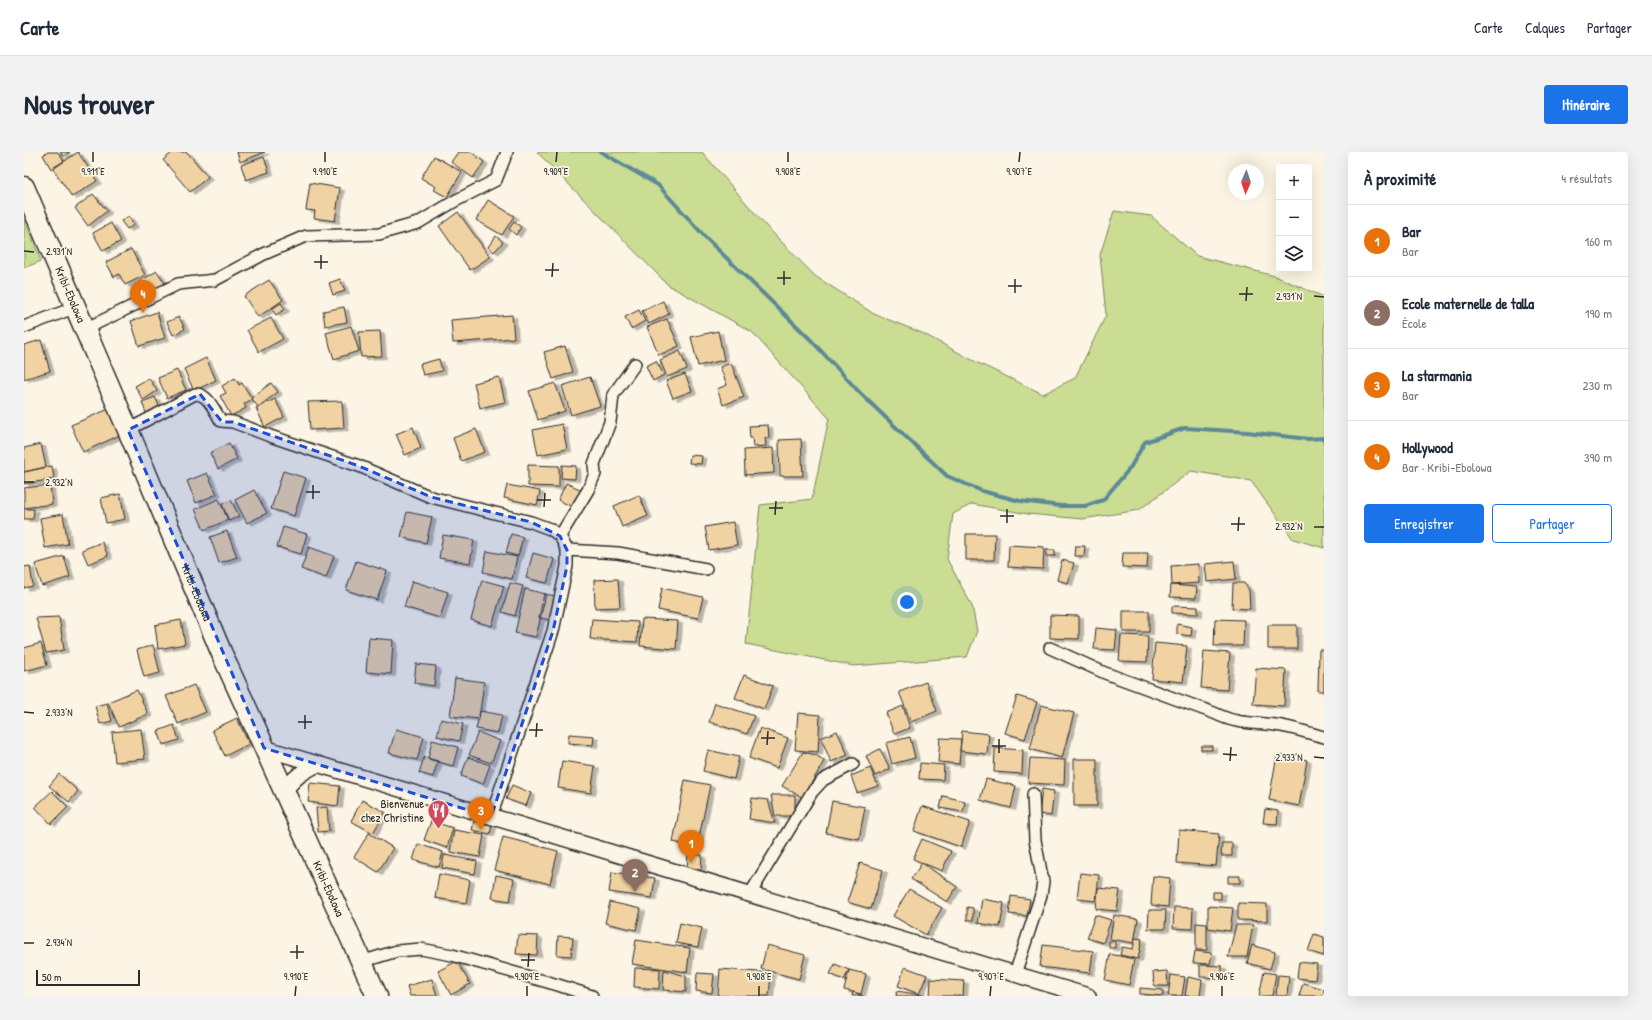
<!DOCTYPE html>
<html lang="fr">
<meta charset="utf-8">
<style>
body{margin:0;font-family:"Patrick Hand",sans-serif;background:#f2f2f3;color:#1f2937}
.controls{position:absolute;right:12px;top:12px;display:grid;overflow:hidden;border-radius:4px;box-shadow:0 4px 16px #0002}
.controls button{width:36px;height:36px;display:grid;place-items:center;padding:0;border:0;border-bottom:1px solid #e0e1e3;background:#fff;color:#1f2937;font:20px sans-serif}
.compass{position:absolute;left:1204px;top:12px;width:36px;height:36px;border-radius:50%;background:#fff;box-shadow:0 4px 16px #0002;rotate:182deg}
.scale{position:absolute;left:12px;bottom:10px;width:104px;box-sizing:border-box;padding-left:4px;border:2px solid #2b2b2b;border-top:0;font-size:11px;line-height:14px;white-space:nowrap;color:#2b2b2b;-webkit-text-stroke:3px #fcf5e5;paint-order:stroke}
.you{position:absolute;left:883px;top:450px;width:14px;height:14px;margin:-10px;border:3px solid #fff;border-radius:50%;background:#1a73e8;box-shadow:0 0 0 6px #1a73e833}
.badge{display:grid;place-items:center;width:26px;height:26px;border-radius:50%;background:#1a73e8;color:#fff;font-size:13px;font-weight:700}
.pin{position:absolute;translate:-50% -33px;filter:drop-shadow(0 1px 2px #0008)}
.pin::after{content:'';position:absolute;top:21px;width:14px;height:12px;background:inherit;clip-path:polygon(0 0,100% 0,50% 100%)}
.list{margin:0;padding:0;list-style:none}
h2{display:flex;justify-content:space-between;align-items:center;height:52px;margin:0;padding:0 16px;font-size:17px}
h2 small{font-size:13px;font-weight:400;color:#747a83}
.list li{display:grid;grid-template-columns:26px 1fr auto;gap:12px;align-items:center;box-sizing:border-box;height:72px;padding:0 16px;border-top:1px solid #e0e1e3}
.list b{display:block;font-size:15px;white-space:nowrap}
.list p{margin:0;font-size:13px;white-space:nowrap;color:#747a83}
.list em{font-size:13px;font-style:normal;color:#747a83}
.actions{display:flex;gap:8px;padding:12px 16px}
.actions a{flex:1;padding:9px 0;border:1px solid #1a73e8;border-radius:4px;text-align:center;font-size:14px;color:#1a73e8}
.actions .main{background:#1a73e8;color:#fff}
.icon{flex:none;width:22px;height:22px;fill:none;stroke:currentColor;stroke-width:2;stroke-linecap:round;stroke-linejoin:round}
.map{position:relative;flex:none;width:1300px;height:844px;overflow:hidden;border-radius:4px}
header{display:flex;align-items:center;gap:24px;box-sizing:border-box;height:56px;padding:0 20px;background:#fff;border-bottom:1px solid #e0e1e3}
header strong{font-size:19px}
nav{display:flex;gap:22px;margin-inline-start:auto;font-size:14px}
.intro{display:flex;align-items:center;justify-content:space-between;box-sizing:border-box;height:96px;padding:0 24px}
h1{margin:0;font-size:28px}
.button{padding:10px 18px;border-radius:4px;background:#1a73e8;color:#fff;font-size:14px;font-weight:700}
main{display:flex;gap:24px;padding:0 24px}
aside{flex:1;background:#fff;border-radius:4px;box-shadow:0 4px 16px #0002}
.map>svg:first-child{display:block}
.green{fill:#cadd92;stroke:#7a845e}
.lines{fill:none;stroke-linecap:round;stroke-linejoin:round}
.stream{stroke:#5d8998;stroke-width:4}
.building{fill:#f1d2a3;stroke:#2b2b2b;filter:url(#shadow)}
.street-casing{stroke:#2b2b2b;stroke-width:14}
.secondary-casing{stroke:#2b2b2b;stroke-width:18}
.highway-casing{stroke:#2b2b2b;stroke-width:23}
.street{stroke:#fcf5e5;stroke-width:11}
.secondary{stroke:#fcf5e5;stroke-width:15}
.highway{stroke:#fcf5e5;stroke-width:20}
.marked{fill:#1d4ed8;fill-opacity:0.2;stroke:#1d4ed8;stroke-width:3;stroke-dasharray:8 5;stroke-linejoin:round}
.ticks{fill:none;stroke:#2b2b2b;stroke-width:1.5}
.labels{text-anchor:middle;stroke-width:3.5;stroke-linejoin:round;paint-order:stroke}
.street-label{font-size:12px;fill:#2b2b2b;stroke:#fcf5e5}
.poi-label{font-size:12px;fill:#2b2b2b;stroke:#fcf5e5;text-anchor:end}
.ticks-label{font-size:10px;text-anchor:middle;fill:#2b2b2b;stroke:#fcf5e5;stroke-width:3.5;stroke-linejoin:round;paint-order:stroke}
</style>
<header>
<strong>Carte</strong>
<nav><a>Carte</a><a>Calques</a><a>Partager</a></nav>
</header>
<div class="intro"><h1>Nous trouver</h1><a class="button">Itinéraire</a></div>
<main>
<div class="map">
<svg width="1300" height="844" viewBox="0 0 1300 844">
<defs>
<filter id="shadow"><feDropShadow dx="4.5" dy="2.5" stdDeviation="0" flood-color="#0004"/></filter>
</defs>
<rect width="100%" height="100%" fill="#fcf5e5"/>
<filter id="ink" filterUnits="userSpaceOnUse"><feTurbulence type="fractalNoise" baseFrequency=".025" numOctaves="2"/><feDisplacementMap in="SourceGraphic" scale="8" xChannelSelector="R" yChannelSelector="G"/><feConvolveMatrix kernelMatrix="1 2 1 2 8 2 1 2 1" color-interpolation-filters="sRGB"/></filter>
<g filter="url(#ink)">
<path class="green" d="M513,0h165l64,74 49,50 59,38 48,19 54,29 67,32 32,-16 31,-63 -6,-60 14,-44 37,5 46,40 78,20 49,21v251l-31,-9 -42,-58 -60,-10 -52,39 -56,9 -55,-5 -56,-10 -19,10 -6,45 25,47 5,25 -10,26 -113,9 -108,-22 14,-139 52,-6 17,-81 -77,-86 -84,-47z
M0,66l17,43 -17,7z"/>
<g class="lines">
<path class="stream" d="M577,0l57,33 49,54 103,100 51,55 86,82 35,15 38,10 41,5h24l18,-6 27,-32 15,-26 40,-14 62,4 61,7 16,-1"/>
</g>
<path class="building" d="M24,0h10l6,9 -13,8 -8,-14z
M36,0h10l-7,4z
M54,0l19,29 -25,16 -19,-28z
M149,0h14l21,25 -18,15 -27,-32z
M213,0h28l-25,10z
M434,0h13l13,10 -11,16 -22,-16z
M410,4l28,16 -15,25 -13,-7 2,-3 -15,-9z
M240,5l5,15 -23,8 -5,-15z
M286,31l30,5 -5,33 -21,-3 1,-7 -9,-1z
M69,42l14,17 -19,15 -13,-18z
M464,48l26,16 -12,19 -26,-15z
M434,60l32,45 -20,13 -31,-44z
M105,64l5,9 -7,4 -6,-8z
M490,70l7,5 -5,8 -7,-6z
M87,71l10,18 -18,10 -10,-18z
M472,84l7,6 -9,10 -6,-5z
M107,97l14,26 -20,10 -6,-11 -5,3 -8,-15z
M133,119l9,14 -18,10 -8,-14z
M316,127l5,12 -12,4 -4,-12z
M245,128l14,20 -25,17 -14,-21z
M639,149l6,13 -20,10 -7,-13z
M257,151l4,6 -9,6 -4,-6z
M320,155l3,15 -22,4 -2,-15z
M615,158l6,11 -14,8 -6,-12z
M133,160l8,26 -26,8 -8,-25z
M488,163l2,23 -61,5 -2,-23z
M155,165l6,12 -12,6 -6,-13z
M247,166l12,21 -24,13 -12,-22z
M643,167l12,27 -20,9 -12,-28z
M327,174l8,25 -25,8 -8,-26z
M356,179l2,25 -21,1 -2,-25z
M694,179l6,29 -26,6 -7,-29z
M17,188l9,31 -26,8v-34z
M541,194l8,26 -20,7 -9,-27z
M656,199l7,18 -20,8 -7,-17z
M182,206l10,22 -22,11 -10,-22z
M415,207l3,12 -19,4 -3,-11z
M632,209l8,14 -11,6 -7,-15z
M707,211l13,34 -21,8 -6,-16 10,-4 -7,-18z
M153,218l9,20 -19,8 -9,-20z
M661,222l7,17 -19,7 -7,-17z
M475,225l6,25 -25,6 -6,-25z
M566,225l10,29 -29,9 -9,-29z
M125,226l8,13 -14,9 -8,-14z
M211,226l4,7 3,-2 10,16 -8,5 2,4 -15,8 -11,-20 6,-3 -4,-7z
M247,231l7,9 -20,15 -7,-9z
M531,231l10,28 -27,9 -9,-29z
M131,245l5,11 -14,5 -4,-11z
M251,247l9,18 -19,10 -9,-19z
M318,249l2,27 -34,2 -2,-28z
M85,257l11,26 -37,17 -12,-27z
M538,272l5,25 -29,6 -5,-25z
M744,273l1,13h-4l1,8 -13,1 -1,-9h-2l-1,-12z
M389,275l8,21 -16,7 -9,-21z
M452,277l9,23 -24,9 -8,-23z
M777,287l2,37h-23l-1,-36z
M205,291l8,16 -19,10 -8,-16z
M17,292l5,23 -22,5v-24z
M749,296l1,25 -29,2 -1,-25z
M666,303l12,1 -1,8 -12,-1z
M504,313l31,1v21l-31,-1z
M538,313l14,1 -1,13 -14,-1z
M28,314l2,13 -30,5v-12z
M259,319l23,7 -12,38 -23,-7z
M183,321l10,21 -21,9 -9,-22z
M542,331l16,7 -7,18 -17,-8z
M26,333l2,19 -28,4v-20z
M483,333l33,6 -3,14 -33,-7z
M230,338l13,23 -20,10 -12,-23z
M96,342l5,25 -19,4 -5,-25z
M615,343l9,21 -26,11 -8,-21z
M195,347l9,21 -24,10 -9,-21z
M207,348l8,16 -10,5 -7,-17z
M0,357h10l-1,10h-9z
M383,360l25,5 -6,26 -25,-6z
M39,362l5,30 -23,4 -5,-30z
M709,370l4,23 -28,5 -4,-23z
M259,375l24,7 -6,20 -24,-7z
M203,379l10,26 -18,6 -9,-26z
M487,382l12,3 -5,19 -12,-3z
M942,382h29l-1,26h-28z
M419,383l31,5 -4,23 -31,-5z
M78,390l6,14 -20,8 -6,-14z
M985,393l35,2 -1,22 -35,-2z
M1051,394h10l-1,10h-10z
M285,395l25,9 -8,22 -25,-9z
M1022,398h9v6h-9z
M463,399l30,6 -5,22 -29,-7z
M509,401l21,6 -7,24 -21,-5z
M1099,401h25l-1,15 -25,-1z
M40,404l6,21 -28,9 -7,-22z
M1038,408l12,3 -6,20 -11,-3z
M332,409l31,10 -10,29 -31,-10z
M1210,409l2,18 -29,3 -2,-18z
M1174,412l1,19 -27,2 -1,-19z
M6,414l3,20 -9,2v-21z
M594,427l2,28 -25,1 -1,-28z
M458,428l22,6 -12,40 -21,-6z
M388,429l36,11 -8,26 -36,-11z
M486,431l13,3 -8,30 -13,-4z
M1209,431h11l5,7 1,19 -18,-1z
M1147,433l26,2 -1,11 -26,-1z
M638,436l41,9 -5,21 -40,-8z
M501,437l21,5 -10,43 -21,-4z
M520,442l12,2 -4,24 -13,-2z
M1148,454l26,1v7l-26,-1z
M1099,459h26v21h-26z
M1026,463l29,1v23l-29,-1z
M35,465l5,33 -18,3 -10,-35z
M568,467l46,3 -1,20 -47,-3z
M618,467l36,2 -2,28 -36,-3z
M1191,467l29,1 -1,26h-29z
M157,468l4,24 -27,5 -3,-24z
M1153,472l15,3 -1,9 -14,-2z
M1244,473h29v24h-29z
M1072,476l21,2 -2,20 -21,-1z
M1097,483l27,1 -1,26 -28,-1z
M345,486l24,2 -2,34 -25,-2z
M17,491l6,22 -23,6v-23z
M1131,491l32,3 -4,36 -31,-3z
M129,493l7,28 -16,4 -7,-27z
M1295,498h5v41h-6z
M1180,499l26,2 -3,37 -26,-2z
M392,512l20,2 -2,20 -20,-3z
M1232,516l30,2 -2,36 -31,-2z
M720,523l29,11 -9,23 -29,-11z
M431,526l29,4 -5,37 -29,-3z
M902,530l11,29 -26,11 -12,-30z
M170,533l12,27 -28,12 -12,-28z
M113,538l11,24 -29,13 -11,-25z
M993,544l20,6 -12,37 -20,-6z
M83,551l5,18 -12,3 -5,-18z
M691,551l39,13 -7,18 -38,-12z
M1017,553l33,8 -12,45 -32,-9z
M879,554l7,22 -16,6 -8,-21z
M456,559l22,4 -4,18 -22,-4z
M774,561l22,2 -2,37 -23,-2z
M213,566l12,26 -24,12 -13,-26z
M417,567l22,5 -4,17 -22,-5z
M150,573l5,15 -16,5 -5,-14z
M736,576l28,10 -11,30 -28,-10z
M117,577l4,30 -30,3 -3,-30z
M372,577l28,8 -7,23 -28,-7z
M813,579l11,24 -17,7 -10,-24z
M938,579l27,3 -2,20 -27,-3z
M454,580l22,9 -9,22 -22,-8z
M545,582l25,2 -1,9 -25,-2z
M886,585l5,21 -23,6 -6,-21z
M916,586l21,1 -2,25 -21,-2z
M408,588l26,7 -5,19 -25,-7z
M1177,594h11v4h-11z
M971,596l28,2 -1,24 -28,-2z
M856,597l10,20 -15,7 -9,-20z
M684,598l31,7 -5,22 -31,-8z
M779,600l13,3 8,6 -21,37 -21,-12z
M1253,603l30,5 -8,46 -30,-6z
M400,605l14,4 -5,16 -14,-4z
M444,605l22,8 -7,19 -22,-8z
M1006,606l35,2 -1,25 -36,-2z
M1050,607h23v47h-23z
M538,609l33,5 -4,27 -33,-5z
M896,611l24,2 -1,15 -24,-1z
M846,616l8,18 -21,7 -6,-17z
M35,622l19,17 -9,11 -20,-16z
M962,627l30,7 -5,22 -31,-8z
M661,628l25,5 -13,62 -24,-5z
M286,631l30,3 -2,20 -30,-4z
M488,633l19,8 -5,13 -20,-7z
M1018,637l12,2 -3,25 -12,-2z
M28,639l16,16 -17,17 -16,-17z
M747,643h24v21h-20z
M919,644l22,5 -2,11 -23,-4z
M728,646l16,2 7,23 -26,-4z
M338,648l23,12 -12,21 -22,-12z
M808,649l33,6 -6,32 -33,-6z
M898,654l48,16 -9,25 -47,-16z
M303,655l2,24 -11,1 -2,-24z
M1241,657l13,2 -1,13 -14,-1z
M407,669l22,7 -6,20 -23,-8z
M450,669l18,4 -2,9 -18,-4z
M430,678l30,5 -4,22 -30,-5z
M1155,678l40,4 -3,32 -39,-3z
M345,681l24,15 -15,24 -24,-15z
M479,685l55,14 -8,33 -56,-14z
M898,687l29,12 -9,20 -29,-12z
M1198,691h10v13h-11z
M394,692l25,8 -4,15 -26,-7z
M664,702l14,1 -1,14 -14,-1z
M420,703l33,6 -2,13 -33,-6z
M836,711l23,7 -12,39 -24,-7z
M898,711l35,24 -10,15 -36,-23z
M588,720l43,6 -3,20 -43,-6z
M1056,721l19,2 -3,26 -19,-2z
M415,722l31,6 -4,23 -31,-5z
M472,723l18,4 -4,22 -18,-3z
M1129,724l17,2 -2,29 -17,-2z
M1204,724h12v7h-12z
M1074,736l22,2 -3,21 -21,-2z
M885,737l33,19 -16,27 -33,-19z
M1189,740h8v7h-8z
M987,744l19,3 -3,17 -18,-2z
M958,747l22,4 -4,24 -22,-4z
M586,750l31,7 -5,21 -31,-7z
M1214,751l29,1v17l-29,-1z
M1184,754l25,2 -3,23 -22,-3z
M943,755l6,1v12h-6z
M1150,755l19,1 -1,21 -19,-1z
M1125,758h17l-1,19h-17z
M1071,763l16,5 -8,23 -16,-5z
M1090,763l24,4 -4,24 -24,-4z
M656,771l22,5 -4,19 -22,-4z
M1172,771l11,1v26h-11z
M1212,773h17l-6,32h-19z
M1290,782l10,3v19l-16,-5z
M494,783l20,1 -1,19 -21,-1z
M534,784l15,1 -2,19 -14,-1z
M1111,786l7,1 -4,20 -18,-4 2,-8 11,2z
M612,788l54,8 -3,24 -55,-8z
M1085,789h6v7h-6z
M743,793l38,10 -6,24 -38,-10z
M1019,793l50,6 -3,22 -50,-6z
M1228,793l23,7 -5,17 -23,-6z
M1171,799l17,2 -2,11 -17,-1z
M1086,802l24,5 -5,26 -24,-5z
M433,809l13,23 -19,11 -13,-24z
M1275,810l18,2 -2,16 -18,-2z
M811,812l14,6 -5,10 -14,-6z
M1176,813l22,1v12l-22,-1z
M881,815l22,8 -8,19 -21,-8z
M611,816l25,1 -1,20 -25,-2z
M696,817l51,4 -2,23h-51z
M640,818l22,6v16l-23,-2z
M825,818l17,4 -5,20 -17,-4z
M1143,819l1,15h-14l-1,-14z
M1240,820l12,2 -4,22h-13z
M673,821l17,1 -2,19 -16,-2z
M1147,823l14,2 -3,19h-14z
M1254,823l11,1 -2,20h-11z
M1164,825l14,3 -2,16h-15z
M408,827l5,17h-27l-3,-10z
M907,827l33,2 -1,15h-33z
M1279,831l21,6v7h-25z
M1116,836l23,2v6l-23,-2z
M873,839l30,5h-31z
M829,840l10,4h-11z"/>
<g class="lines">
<defs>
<path id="street" d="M0,175l52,-20
M61,177l93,-45 37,-4 49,-26 37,-16 6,-2 72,-2 39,-11 37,-22 41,-21 11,-28
M104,278l67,-36c13,-1 20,18 26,27l12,1 37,14 89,30 72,31 100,25 19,7 10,7 7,14v16l-14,65 -62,186
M536,384l28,-46 7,-16 -1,-10 16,-42 3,-27 22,-31
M543,398l51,3 88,16
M1026,496l55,25 109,40c25,12 36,9 61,12 17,2 33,8 49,12
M726,742l62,-102 11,-12 30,-16
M337,810l36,-11 24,-2 31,6 106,30 34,11
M991,822l26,-79 2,-13 -8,-42 -2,-46"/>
<path id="secondary" d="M240,596l824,248
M260,640c10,-15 18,-20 34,-28"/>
<g id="highway">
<path id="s1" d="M0,35l104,243 94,224 155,342"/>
</g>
</defs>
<use href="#street" class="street-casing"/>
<use href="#secondary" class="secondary-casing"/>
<use href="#highway" class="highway-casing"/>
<use href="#street" class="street"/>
<use href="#secondary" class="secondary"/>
<use href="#highway" class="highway"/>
</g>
</g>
<path class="marked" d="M176,242l22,28h11l126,44 72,31 100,25 29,14 7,14v16l-14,65 -62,186 -227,-69 -136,-318z"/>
<path class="ticks" d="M69,10v-10M301,10v-10M532,10l1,-10M764,10v-10M995,10l1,-10M0,99l10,1M290,110h14M297,117v-14M521,118h14M528,125l1,-14M753,126h14M760,133v-14M984,134h14M991,141v-14M1215,142h14M1290,144l10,1M1222,149l1,-14M0,330h10M282,340h14M289,347v-14M513,348h14M520,355l1,-14M745,356h14M751,363l1,-14M976,364h14M983,371v-14M1207,372h14M1290,375h10M1214,379l1,-14M0,560l10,1M274,570h14M281,577v-14M505,578h14M512,585l1,-14M737,586h14M743,593l1,-14M968,594h14M975,601v-14M1199,602l14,1M1290,605l10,1M1206,609l1,-14M0,791h10M266,800h14M273,807v-14M497,808h14M504,815l1,-14M271,844l1,-10M503,844v-10M735,844v-10M966,844l1,-10M1198,844v-10"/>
<defs>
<symbol id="restaurant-pin" viewBox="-11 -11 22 30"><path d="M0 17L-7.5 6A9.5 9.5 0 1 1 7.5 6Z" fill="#d1495b" stroke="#fcf5e5"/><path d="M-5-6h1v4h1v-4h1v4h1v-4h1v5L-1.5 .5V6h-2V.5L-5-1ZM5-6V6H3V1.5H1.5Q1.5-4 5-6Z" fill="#fff"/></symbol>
</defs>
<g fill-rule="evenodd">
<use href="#restaurant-pin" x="402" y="646" width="25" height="34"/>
</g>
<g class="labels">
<g class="street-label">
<text dy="4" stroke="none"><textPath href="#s1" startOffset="117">Kribi-Ebolowa</textPath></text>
<text dy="4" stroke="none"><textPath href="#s1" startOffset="441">Kribi-Ebolowa</textPath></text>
<text dy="4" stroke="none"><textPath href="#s1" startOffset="765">Kribi-Ebolowa</textPath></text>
</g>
<g class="poi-label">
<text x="400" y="656">Bienvenue<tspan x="400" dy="14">chez Christine</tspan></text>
</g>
</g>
<g class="ticks-label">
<text x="69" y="23">9.911°E</text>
<text x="301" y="23">9.910°E</text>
<text x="532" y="23">9.909°E</text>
<text x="764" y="23">9.908°E</text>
<text x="995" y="23">9.907°E</text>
<text x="35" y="103">2.931°N</text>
<text x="1265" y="148">2.931°N</text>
<text x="35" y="334">2.932°N</text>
<text x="1265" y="378">2.932°N</text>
<text x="35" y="564">2.933°N</text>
<text x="1265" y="609">2.933°N</text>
<text x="35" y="794">2.934°N</text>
<text x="272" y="828">9.910°E</text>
<text x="503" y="828">9.909°E</text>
<text x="735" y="828">9.908°E</text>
<text x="967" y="828">9.907°E</text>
<text x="1198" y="828">9.906°E</text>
</g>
</svg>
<div class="controls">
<button>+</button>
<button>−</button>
<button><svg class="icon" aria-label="layers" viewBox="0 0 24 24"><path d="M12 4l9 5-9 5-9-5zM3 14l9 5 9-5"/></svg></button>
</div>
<svg class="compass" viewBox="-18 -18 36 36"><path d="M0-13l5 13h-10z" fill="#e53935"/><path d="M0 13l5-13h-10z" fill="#747a83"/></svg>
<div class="scale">50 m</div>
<div class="you"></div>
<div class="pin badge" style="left:667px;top:711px;background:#e8710a">1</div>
<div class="pin badge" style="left:611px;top:740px;background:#8d6e63">2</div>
<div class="pin badge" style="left:457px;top:678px;background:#e8710a">3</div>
<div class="pin badge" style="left:119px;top:161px;background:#e8710a">4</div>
</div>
<aside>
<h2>À proximité<small>4 résultats</small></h2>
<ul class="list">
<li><span class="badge" style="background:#e8710a">1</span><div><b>Bar</b><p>Bar</p></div><em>160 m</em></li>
<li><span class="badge" style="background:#8d6e63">2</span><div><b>Ecole maternelle de talla</b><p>École</p></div><em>190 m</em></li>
<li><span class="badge" style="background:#e8710a">3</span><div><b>La starmania</b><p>Bar</p></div><em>230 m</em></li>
<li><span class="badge" style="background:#e8710a">4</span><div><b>Hollywood</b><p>Bar · Kribi-Ebolowa</p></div><em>390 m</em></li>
</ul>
<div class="actions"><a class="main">Enregistrer</a><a>Partager</a></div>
</aside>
</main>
